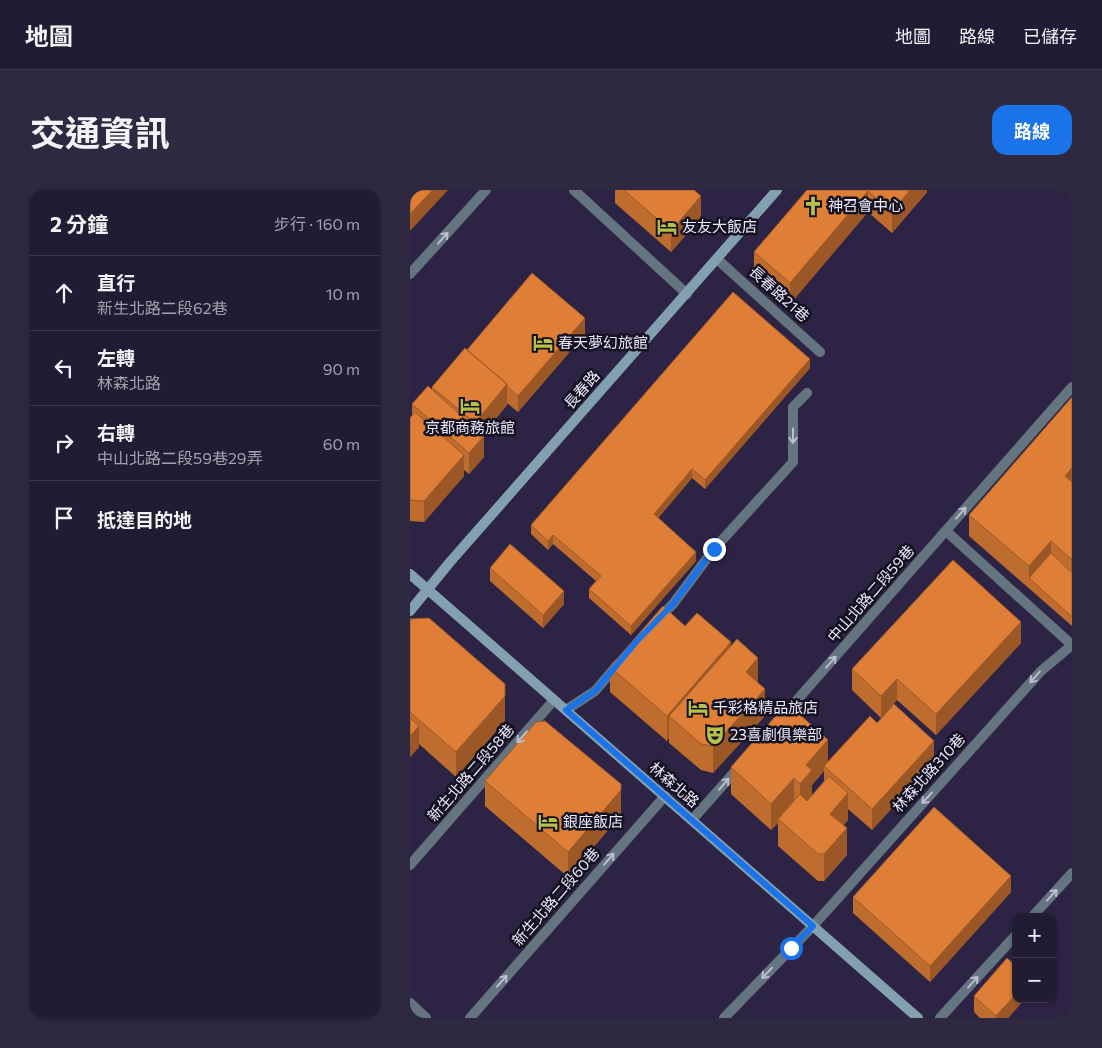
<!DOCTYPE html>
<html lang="zh-TW">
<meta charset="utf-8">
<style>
body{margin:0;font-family:Commissioner,"Noto Sans TC",sans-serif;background:#2e2840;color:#f1f3f6}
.controls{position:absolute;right:15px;bottom:15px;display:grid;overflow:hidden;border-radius:10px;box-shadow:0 1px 4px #0004}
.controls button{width:45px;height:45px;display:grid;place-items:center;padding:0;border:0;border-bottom:1px solid #3f394f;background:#221b34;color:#f1f3f6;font:25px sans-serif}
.stop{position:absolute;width:15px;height:15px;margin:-11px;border:4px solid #1a73e8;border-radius:50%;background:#fff}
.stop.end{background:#1a73e8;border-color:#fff;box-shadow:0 1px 5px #0008}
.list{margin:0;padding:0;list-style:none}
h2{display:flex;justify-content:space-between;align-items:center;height:65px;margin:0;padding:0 20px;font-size:21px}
h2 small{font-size:16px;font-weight:400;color:#a2a1ac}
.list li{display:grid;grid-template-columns:32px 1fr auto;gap:15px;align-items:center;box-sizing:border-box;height:75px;padding:0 20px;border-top:1px solid #3f394f}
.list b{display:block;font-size:19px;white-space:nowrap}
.list p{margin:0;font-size:16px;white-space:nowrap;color:#a2a1ac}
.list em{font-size:16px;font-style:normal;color:#a2a1ac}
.icon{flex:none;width:28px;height:28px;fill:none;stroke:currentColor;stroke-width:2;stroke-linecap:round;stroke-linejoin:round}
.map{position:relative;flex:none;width:662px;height:828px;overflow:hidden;border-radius:15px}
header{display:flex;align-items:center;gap:30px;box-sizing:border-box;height:70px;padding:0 25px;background:#221b34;border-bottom:1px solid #3f394f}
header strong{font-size:24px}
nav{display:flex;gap:28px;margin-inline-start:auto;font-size:18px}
.intro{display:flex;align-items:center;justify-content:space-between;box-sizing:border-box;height:120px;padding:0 30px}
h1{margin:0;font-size:35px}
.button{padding:12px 22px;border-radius:15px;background:#1a73e8;color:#fff;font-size:18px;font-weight:700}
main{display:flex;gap:30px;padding:0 30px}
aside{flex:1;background:#221b34;border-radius:15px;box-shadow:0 1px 4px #0004}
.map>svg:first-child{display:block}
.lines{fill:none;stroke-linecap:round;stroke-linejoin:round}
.lane{stroke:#647580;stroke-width:10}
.street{stroke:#647580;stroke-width:10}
.secondary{stroke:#83a0b1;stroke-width:10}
.wall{fill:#bf6c2f;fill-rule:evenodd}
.shaded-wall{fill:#9b5826}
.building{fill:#de7e37;stroke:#9b5826}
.oneway{stroke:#bcbfd1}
.route{stroke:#1a73e8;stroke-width:6}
.labels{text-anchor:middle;stroke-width:5;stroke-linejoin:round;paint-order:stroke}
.poi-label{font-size:15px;fill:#ebe7fd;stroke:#14111f;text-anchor:start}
.street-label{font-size:15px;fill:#ebe7fd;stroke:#14111f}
</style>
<header>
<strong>地圖</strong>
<nav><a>地圖</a><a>路線</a><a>已儲存</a></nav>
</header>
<div class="intro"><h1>交通資訊</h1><a class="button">路線</a></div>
<main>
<aside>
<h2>2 分鐘<small>步行 · 160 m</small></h2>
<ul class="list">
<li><svg class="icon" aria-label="ahead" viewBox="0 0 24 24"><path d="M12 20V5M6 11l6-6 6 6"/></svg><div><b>直行</b><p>新生北路二段62巷</p></div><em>10 m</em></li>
<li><svg class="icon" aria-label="left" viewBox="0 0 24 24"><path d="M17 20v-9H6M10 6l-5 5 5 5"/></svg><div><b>左轉</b><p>林森北路</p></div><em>90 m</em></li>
<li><svg class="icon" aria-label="right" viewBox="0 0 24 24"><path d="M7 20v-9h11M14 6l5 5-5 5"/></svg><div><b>右轉</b><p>中山北路二段59巷29弄</p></div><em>60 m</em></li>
<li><svg class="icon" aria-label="arrive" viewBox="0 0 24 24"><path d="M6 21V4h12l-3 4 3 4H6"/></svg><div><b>抵達目的地</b></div></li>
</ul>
</aside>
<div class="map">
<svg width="662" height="828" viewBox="0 0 662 828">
<rect width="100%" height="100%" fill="#2d2445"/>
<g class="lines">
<path class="lane" d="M164,0l113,104
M307,69l103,93
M536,341l126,114
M248,429l15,-15 41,-55 79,-87v-55l14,-14
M156,520l29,-19 24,-28
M373,526l289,-329
M282,630l47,-53
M0,675l144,-165
M622,727l40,-44
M60,828l195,-222
M314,828l89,-92
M530,828l76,-83"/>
<path class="street" d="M0,84l76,-84
M403,736l228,-255 31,-26
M0,813l16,15"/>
<path class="secondary" d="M0,384l508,444
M0,421l40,-49 327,-372"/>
</g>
<path class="wall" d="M205,0h79l7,28 -30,34 -56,-49z
M397,0h120v2l-35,41 -24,-21 -78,92 -36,-31v-21z
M175,144l-67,78 -11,-9v2l-24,29 1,23 -15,17 -5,-4v6l-40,46 -14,-1v-103l2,-2v-12l20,-14v-3l35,-37z
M400,178l-105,121 -13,-11 -34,40 38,43 -65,74 -42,-37v-9l7,-8 -43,-37 -5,6 -17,-16v-9z
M662,207v229l-103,-90v-21z
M80,378l74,36 -21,24 -53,-47z
M0,429l95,102 -49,56 -37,-33v3l-9,10z
M275,436l46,21 27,36 7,33 -52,57 -12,-3 -32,-27v-5l-2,3 -57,-49v-25z
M611,453l-85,92 -39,-35 -16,18 -29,-28v-21z
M467,533l57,39 -62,68 -24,-21v11l-5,6 4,29 -23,26h-6l-40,-35v-23l-7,7 -40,-36v-27l97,-5zM414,581v10l-12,14v-10z
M75,591l136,34 -53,62 -83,-71z
M601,702l-81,90 -77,-69v-16z
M564,806l51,3 -17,19h-28l-6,-6z"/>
<path class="shaded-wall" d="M23,0h15l-38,41v-17z
M500,0h17v2l-35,41v-21z
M458,1v21l-78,92v-21z
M291,6v22l-30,34v-21z
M175,128v16l-67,78v-16z
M400,169v9l-105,121v-9z
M97,194v21l-32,39v-21z
M74,246v21l-15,17v-21z
M54,265v21l-40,46v-21z
M662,278v21l-7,-13z
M282,279v9l-38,45v-9z
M143,345v9l-5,6v-9z
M641,351v21l-22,16v-12z
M286,362v9l-65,74v-9z
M662,368v22l-1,1v-22z
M154,401v13l-21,24v-13z
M611,432v21l-85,92v-21z
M321,452v25l-62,49v22l-2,3v-25z
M348,468v27l-12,-13z
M487,489v21l-16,18v-22z
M95,494v37l-49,56v-25z
M355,499v27l-52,57v-27z
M9,536v21l-9,10v-21z
M418,550v27l-4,-1v5l-12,14v12l-12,14v-27l6,-19z
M524,551v21l-62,68v-21z
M384,588v27l-16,14v4l-7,7v-26z
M211,600v25l-53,62v-25z
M438,603v27l-18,21v-27z
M437,638v27l-23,26v-27z
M601,686v16l-81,90v-16z
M606,804v5h9l-17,19h-12v-2z"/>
<path class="building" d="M0,0h23l-23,24z
M214,0h70l7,6 -30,35z
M397,0h103l-18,22 -24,-21 -78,92 -36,-31z
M122,83l53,45 -67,78 -11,-9v-3l-40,-34z
M323,102l77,67 -105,121 -13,-11 -38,45 42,38 -65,74 -42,-37 12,-13 -48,-41 -5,6 -17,-16z
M55,158l42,36 -32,39 -43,-36z
M18,196l56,50 -15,17 -57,-49z
M662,207v71l-7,8 7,6v76l-1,1 -20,-18 -22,25 -60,-51z
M5,222l49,43 -40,46 -14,-1v-82z
M100,354l54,47 -21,24 -53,-47z
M641,363l20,19 1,-2v47l-43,-39z
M543,370l68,62 -85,92 -39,-35 -16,17 -29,-27z
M253,416l22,20 12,-13 34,29 -64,74 -57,-49z
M19,428l76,66v12l-49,56 -46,-40v-93z
M327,449l21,19 -12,14 19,17 -52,57 -12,-2 -32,-28z
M377,513l41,37 -22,25 6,5 -12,14 -6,-6 -23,26 -40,-37z
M484,514l40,37 -62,68 -48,-43 46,-50 7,7z
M0,528l9,8 -9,10z
M135,531l76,63v6l-53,62 -83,-71 51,-59z
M419,586l19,17 -18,21 17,14 -23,26h-6l-40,-35 22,-25 7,7z
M524,617l77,69 -81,90 -77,-69z
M597,768l9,8v28l-20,22 -22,-20z"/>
<defs><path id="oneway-shaft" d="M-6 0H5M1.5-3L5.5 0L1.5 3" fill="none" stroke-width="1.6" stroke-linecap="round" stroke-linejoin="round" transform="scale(1.25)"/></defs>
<g class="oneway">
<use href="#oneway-shaft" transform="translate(33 48) rotate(-48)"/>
<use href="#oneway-shaft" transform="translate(383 246) rotate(90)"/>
<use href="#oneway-shaft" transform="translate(551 323) rotate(-49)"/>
<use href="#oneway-shaft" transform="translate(421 472) rotate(-49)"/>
<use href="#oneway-shaft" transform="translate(625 487) rotate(131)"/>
<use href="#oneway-shaft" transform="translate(112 547) rotate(131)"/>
<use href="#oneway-shaft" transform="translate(314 594) rotate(-49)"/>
<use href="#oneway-shaft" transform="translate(517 608) rotate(132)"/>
<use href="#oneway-shaft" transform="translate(199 669) rotate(-49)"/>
<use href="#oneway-shaft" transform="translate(642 705) rotate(-48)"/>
<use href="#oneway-shaft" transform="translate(357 783) rotate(134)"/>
<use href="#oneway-shaft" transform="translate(92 791) rotate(-49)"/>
<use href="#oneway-shaft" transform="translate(563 792) rotate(-48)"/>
</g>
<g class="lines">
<path class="route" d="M304,359l-41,55 -37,38 -41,49 -29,19 247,216 -22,22"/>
</g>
<defs>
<symbol id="church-bare" viewBox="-9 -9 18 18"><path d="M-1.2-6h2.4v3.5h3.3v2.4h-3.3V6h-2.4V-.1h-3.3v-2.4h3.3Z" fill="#b7c148" stroke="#14111f" stroke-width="2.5" paint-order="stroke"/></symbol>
<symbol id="hotel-bare" viewBox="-9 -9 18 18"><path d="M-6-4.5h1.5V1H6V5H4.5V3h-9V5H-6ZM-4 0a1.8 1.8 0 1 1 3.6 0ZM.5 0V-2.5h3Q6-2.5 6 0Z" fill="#b7c148" stroke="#14111f" stroke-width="2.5" paint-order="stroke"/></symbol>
<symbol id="theatre-bare" viewBox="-9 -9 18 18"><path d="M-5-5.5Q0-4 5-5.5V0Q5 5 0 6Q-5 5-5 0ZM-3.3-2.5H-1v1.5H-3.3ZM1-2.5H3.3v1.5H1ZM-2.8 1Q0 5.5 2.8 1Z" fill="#b7c148" stroke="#14111f" stroke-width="2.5" paint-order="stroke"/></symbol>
</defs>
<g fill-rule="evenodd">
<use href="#church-bare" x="389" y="2" width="28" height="28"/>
<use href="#hotel-bare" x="243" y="23" width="28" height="28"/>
<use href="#hotel-bare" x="119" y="139" width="28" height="28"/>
<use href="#hotel-bare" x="46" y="202" width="28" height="28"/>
<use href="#hotel-bare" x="274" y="504" width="28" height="28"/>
<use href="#theatre-bare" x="291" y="531" width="28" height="28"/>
<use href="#hotel-bare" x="124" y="618" width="28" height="28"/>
</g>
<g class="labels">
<g class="poi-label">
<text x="418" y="21">神召會中心</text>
<text x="272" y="42">友友大飯店</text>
<text x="148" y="158">春天夢幻旅館</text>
<text x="60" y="243" text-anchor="middle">京都商務旅館</text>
<text x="303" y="523">千彩格精品旅店</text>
<text x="320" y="550">23喜劇俱樂部</text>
<text x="153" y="637">銀座飯店</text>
</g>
<g class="street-label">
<text transform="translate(369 104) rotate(42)" y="5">長春路21巷</text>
<text transform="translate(172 200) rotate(-49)" y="5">長春路</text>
<text transform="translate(461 404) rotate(-49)" y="5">中山北路二段59巷</text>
<text transform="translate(61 583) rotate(-49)" y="5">新生北路二段58巷</text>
<text transform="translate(519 583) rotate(-48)" y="5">林森北路310巷</text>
<text transform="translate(264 595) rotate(41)" y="5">林森北路</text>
<text transform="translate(146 707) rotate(-49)" y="5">新生北路二段60巷</text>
</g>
</g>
</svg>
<div class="controls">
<button>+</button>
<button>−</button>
</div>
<div class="stop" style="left:381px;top:758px"></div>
<div class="stop end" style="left:304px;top:359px"></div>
</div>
</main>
